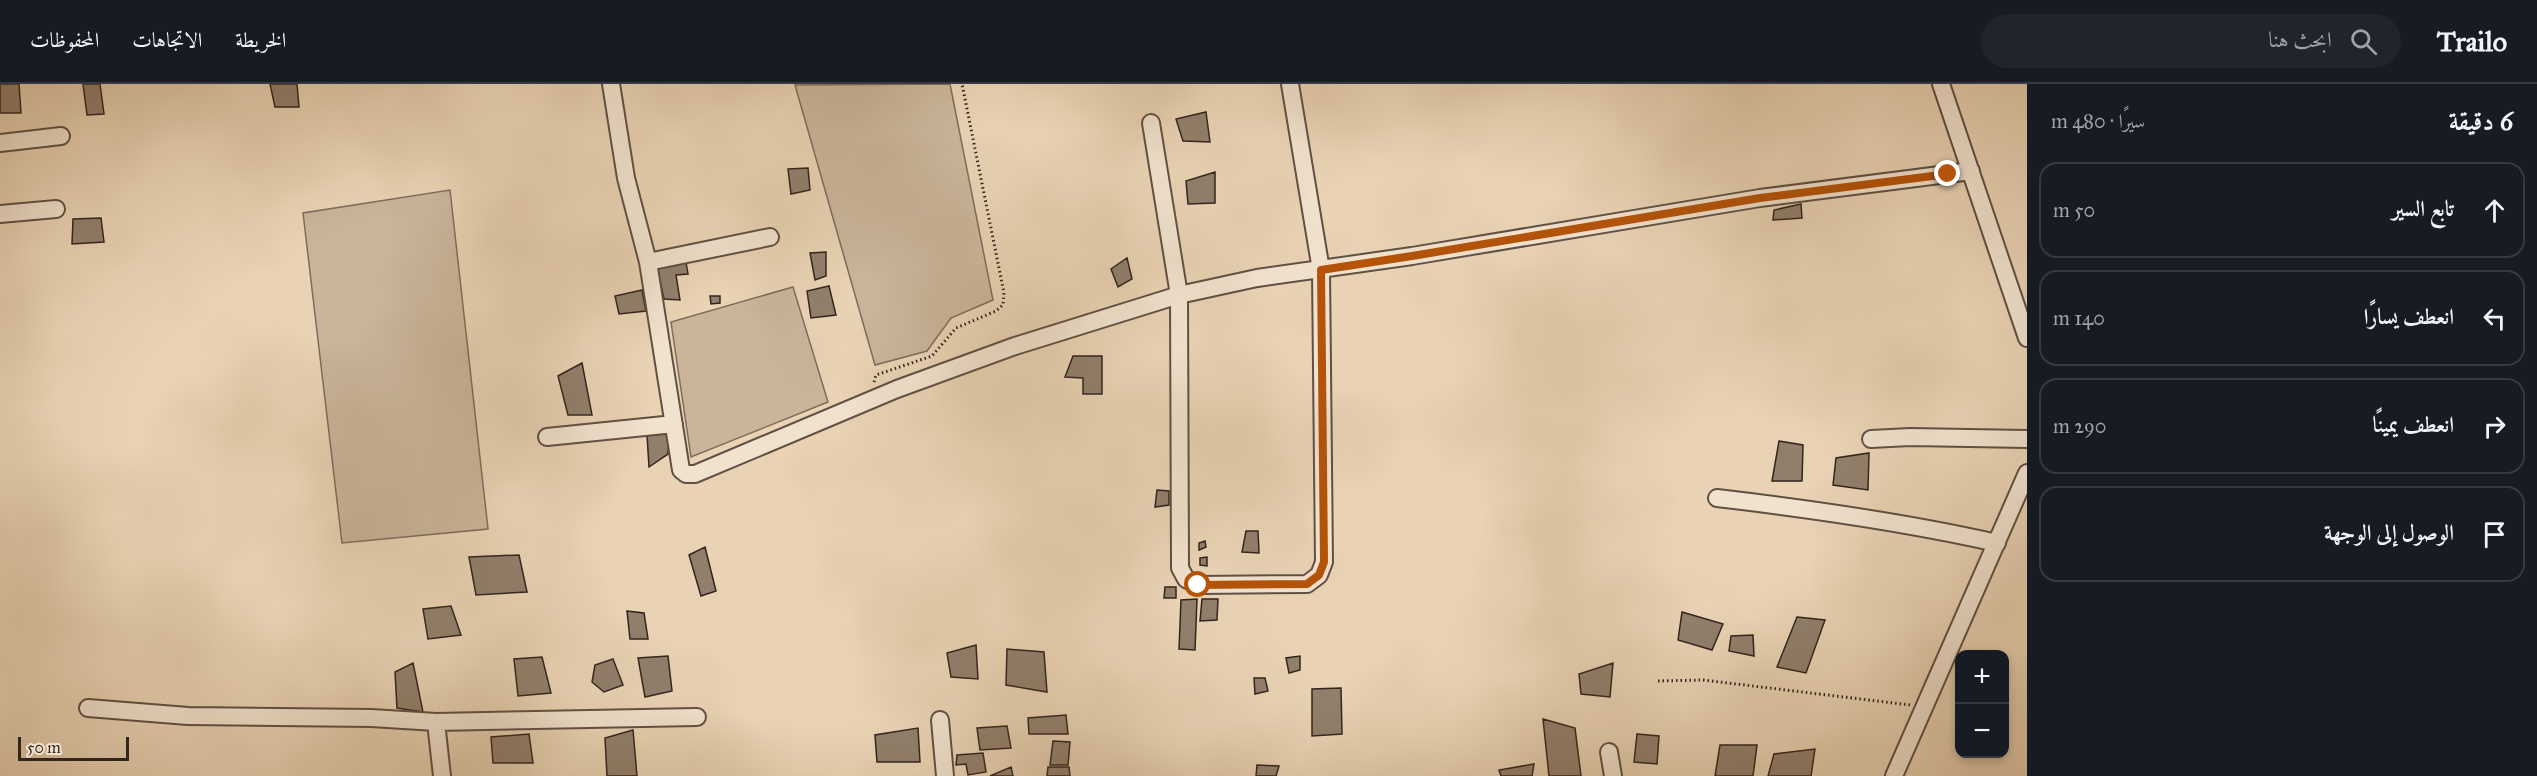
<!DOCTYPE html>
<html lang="ar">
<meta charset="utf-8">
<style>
body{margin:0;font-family:"IM FELL Great Primer",Amiri,serif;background:#20242c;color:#f1f3f6;direction:rtl}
.controls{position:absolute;right:18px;bottom:18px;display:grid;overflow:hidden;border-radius:12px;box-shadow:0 3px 9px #0003}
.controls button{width:54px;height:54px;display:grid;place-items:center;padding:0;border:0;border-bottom:2px solid #363941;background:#171b24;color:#f1f3f6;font:30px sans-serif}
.scale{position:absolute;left:18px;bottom:15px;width:111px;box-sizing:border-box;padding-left:6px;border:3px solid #32241e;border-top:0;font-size:16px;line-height:21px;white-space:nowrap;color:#32241e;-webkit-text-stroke:4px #f1e2ce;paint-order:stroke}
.stop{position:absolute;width:18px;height:18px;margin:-14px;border:4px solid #b45309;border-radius:50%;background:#fff}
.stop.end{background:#b45309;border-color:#fff;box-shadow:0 2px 6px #0008}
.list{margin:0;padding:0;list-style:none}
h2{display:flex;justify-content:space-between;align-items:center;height:78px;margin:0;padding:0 24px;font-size:26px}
h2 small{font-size:20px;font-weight:400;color:#9ea1a6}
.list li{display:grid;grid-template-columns:39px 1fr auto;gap:18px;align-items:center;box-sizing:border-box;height:96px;margin:0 12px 12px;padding:0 12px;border:2px solid #363941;border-radius:18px}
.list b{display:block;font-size:22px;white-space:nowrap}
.list em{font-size:20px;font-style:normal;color:#9ea1a6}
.icon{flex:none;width:33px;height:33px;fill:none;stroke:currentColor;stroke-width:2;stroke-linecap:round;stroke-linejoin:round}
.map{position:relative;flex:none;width:2027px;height:692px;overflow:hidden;direction:ltr}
header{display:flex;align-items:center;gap:36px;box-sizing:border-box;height:84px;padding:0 30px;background:#171b24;border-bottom:2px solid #363941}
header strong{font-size:28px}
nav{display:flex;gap:33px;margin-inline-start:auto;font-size:21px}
.search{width:420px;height:54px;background:#20242c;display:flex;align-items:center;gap:15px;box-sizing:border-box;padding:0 21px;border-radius:33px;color:#9ea1a6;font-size:22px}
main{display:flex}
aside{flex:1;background:#171b24}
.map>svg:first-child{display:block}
.green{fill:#cab59a;stroke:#7e6c5c;stroke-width:1.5}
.building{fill:#917f6c;stroke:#32241e;stroke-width:1.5}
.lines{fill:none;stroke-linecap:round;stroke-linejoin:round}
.minor-casing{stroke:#605044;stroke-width:20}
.path{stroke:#32241e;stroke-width:3;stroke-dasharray:1.5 3;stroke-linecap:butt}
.minor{stroke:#f1e2ce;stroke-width:16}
.route{stroke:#b45309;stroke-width:8}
</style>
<header>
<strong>Trailo</strong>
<div class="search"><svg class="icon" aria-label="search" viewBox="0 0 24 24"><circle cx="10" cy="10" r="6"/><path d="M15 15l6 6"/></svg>ابحث هنا</div>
<nav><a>الخريطة</a><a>الاتجاهات</a><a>المحفوظات</a></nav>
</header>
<main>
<aside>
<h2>6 دقيقة<small>سيرًا · 480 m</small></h2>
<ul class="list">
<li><svg class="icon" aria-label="ahead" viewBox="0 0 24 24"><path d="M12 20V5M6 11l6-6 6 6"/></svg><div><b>تابع السير</b></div><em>50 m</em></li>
<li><svg class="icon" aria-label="left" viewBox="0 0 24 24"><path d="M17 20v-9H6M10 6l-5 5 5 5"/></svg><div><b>انعطف يسارًا</b></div><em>140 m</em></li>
<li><svg class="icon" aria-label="right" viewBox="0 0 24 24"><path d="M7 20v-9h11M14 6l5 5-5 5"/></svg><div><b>انعطف يمينًا</b></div><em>290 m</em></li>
<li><svg class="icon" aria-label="arrive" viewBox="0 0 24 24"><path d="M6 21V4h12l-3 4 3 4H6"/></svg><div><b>الوصول إلى الوجهة</b></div></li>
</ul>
</aside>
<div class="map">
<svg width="2027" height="692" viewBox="0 0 2027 692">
<rect width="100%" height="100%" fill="#e9d3b4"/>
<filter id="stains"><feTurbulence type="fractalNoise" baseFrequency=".00333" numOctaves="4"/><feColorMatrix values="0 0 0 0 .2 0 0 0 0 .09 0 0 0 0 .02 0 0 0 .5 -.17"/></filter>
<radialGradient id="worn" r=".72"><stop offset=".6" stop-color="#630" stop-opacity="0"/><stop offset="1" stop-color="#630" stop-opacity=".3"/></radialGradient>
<path class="green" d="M950,0l43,216 -42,18 -24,33 -52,14 -80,-280z
M450,106l38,339 -146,14 -39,-330z
M793,203l35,115 -137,55 -20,-135z"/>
<path class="building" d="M0,0h19l2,29h-21z
M83,0h17l4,30 -17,1z
M270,0h27l2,23h-24z
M1206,28l4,30 -27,-1 -7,-22z
M808,84l2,22 -19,4 -3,-25z
M1215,88v31l-27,1 -2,-23z
M1801,120l1,14 -29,2 1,-10z
M101,134l3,24 -32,2 1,-25z
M826,168v24l-11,4 -5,-27z
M1127,174l5,21 -14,8 -7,-18z
M686,178l2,12 -12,1 4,25 -16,-1 -7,-32z
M829,202l7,29 -25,3 -4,-27z
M642,206l4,21 -27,3 -4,-18z
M710,212h10v7l-9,1z
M1073,272h29v38h-19v-16l-18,-1z
M582,279l10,52h-24l-10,-39z
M669,350l-1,20 -19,13 -2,-32z
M1779,357l24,4 -1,36h-30z
M1869,369l-1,37 -35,-5 3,-27z
M1157,406l12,1v14l-14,2z
M1246,447h12l1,22 -17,-1z
M1205,457l1,6 -7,3v-7z
M705,463l11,44 -15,5 -12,-41z
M519,471l8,37 -51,3 -7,-38z
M1207,473v9l-7,-1v-7z
M1165,503h11v11h-12z
M1197,515l-2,51 -16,-1 2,-49z
M1202,515h16l-1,21 -17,1z
M451,522l10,29 -33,4 -5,-30z
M627,527l17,2 4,26h-18z
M1682,528l41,12 -11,26 -34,-10z
M1797,533l28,3 -19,53 -29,-6z
M1753,551l1,21 -25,-5 2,-15z
M976,561l2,34 -27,-2 -4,-24z
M1007,565l37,3 3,40 -41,-7z
M668,572l4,35 -27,6 -7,-39z
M1300,572v14l-11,3 -3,-15z
M542,573l9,36 -33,3 -4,-37z
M613,575l10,26 -19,7 -12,-10 3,-17z
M413,579l10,49 -26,-4 -2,-36z
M1613,579l-3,34 -29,-3 -2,-20z
M1254,594h11l3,13 -13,3z
M1341,604l1,46 -30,2v-47z
M1066,631l2,19h-39l-1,-16z
M1543,635l32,9 6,48h-32z
M1007,642l4,22 -31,2 -3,-22z
M918,644l2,34h-43l-2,-27z
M633,646l4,46h-30l-2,-38z
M529,650l4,29h-40l-2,-26z
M1637,650l22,2 -2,28 -23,-2z
M1053,657l17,1 -2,23h-18z
M1720,661h37l-4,31h-38z
M1815,665l-4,27h-43l6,-22z
M983,669l3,19 -18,3 -2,-11 -10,1 1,-10z
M1534,680l-2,12h-31l-2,-6z
M1257,681l22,1 -3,10h-20z
M1011,683l2,9h-23z
M1048,683h21l1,9h-23z"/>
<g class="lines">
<defs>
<path id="minor" d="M611,0l15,94 22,84
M1941,0l86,254
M1151,39l28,172 1,273 6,11 12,6 109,-1 12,-9 5,-13 -3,-292 -31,-186
M0,59l61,-7
M0,130l56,-5
M770,153l-122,25 33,208 5,4h9l202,-85 118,-43 164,-51 78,-17 155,-22 348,-58 211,-27
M547,353l127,-13
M1871,355l39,-2 117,2
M1717,414c94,11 187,24 280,45
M88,624l100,8 183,2 65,4 6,54
M940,636l5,56
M436,638l261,-5
M1609,668l4,24
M1894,692l133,-303"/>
</defs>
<use href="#minor" class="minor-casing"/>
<path class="path" d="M874,298l2,-7 56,-19 24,-28 40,-17 7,-6 1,-12 -42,-209
M1658,597l45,-1 207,25"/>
<use href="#minor" class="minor"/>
</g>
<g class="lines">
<path class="route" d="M1198,501l109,-1 12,-9 5,-13 -3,-292 91,-14 348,-58 188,-24"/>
</g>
<rect width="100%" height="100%" filter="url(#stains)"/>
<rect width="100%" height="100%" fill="url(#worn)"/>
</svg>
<div class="controls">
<button>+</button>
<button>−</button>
</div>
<div class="scale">50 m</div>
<div class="stop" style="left:1198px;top:501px"></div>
<div class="stop end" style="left:1948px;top:90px"></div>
</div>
</main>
